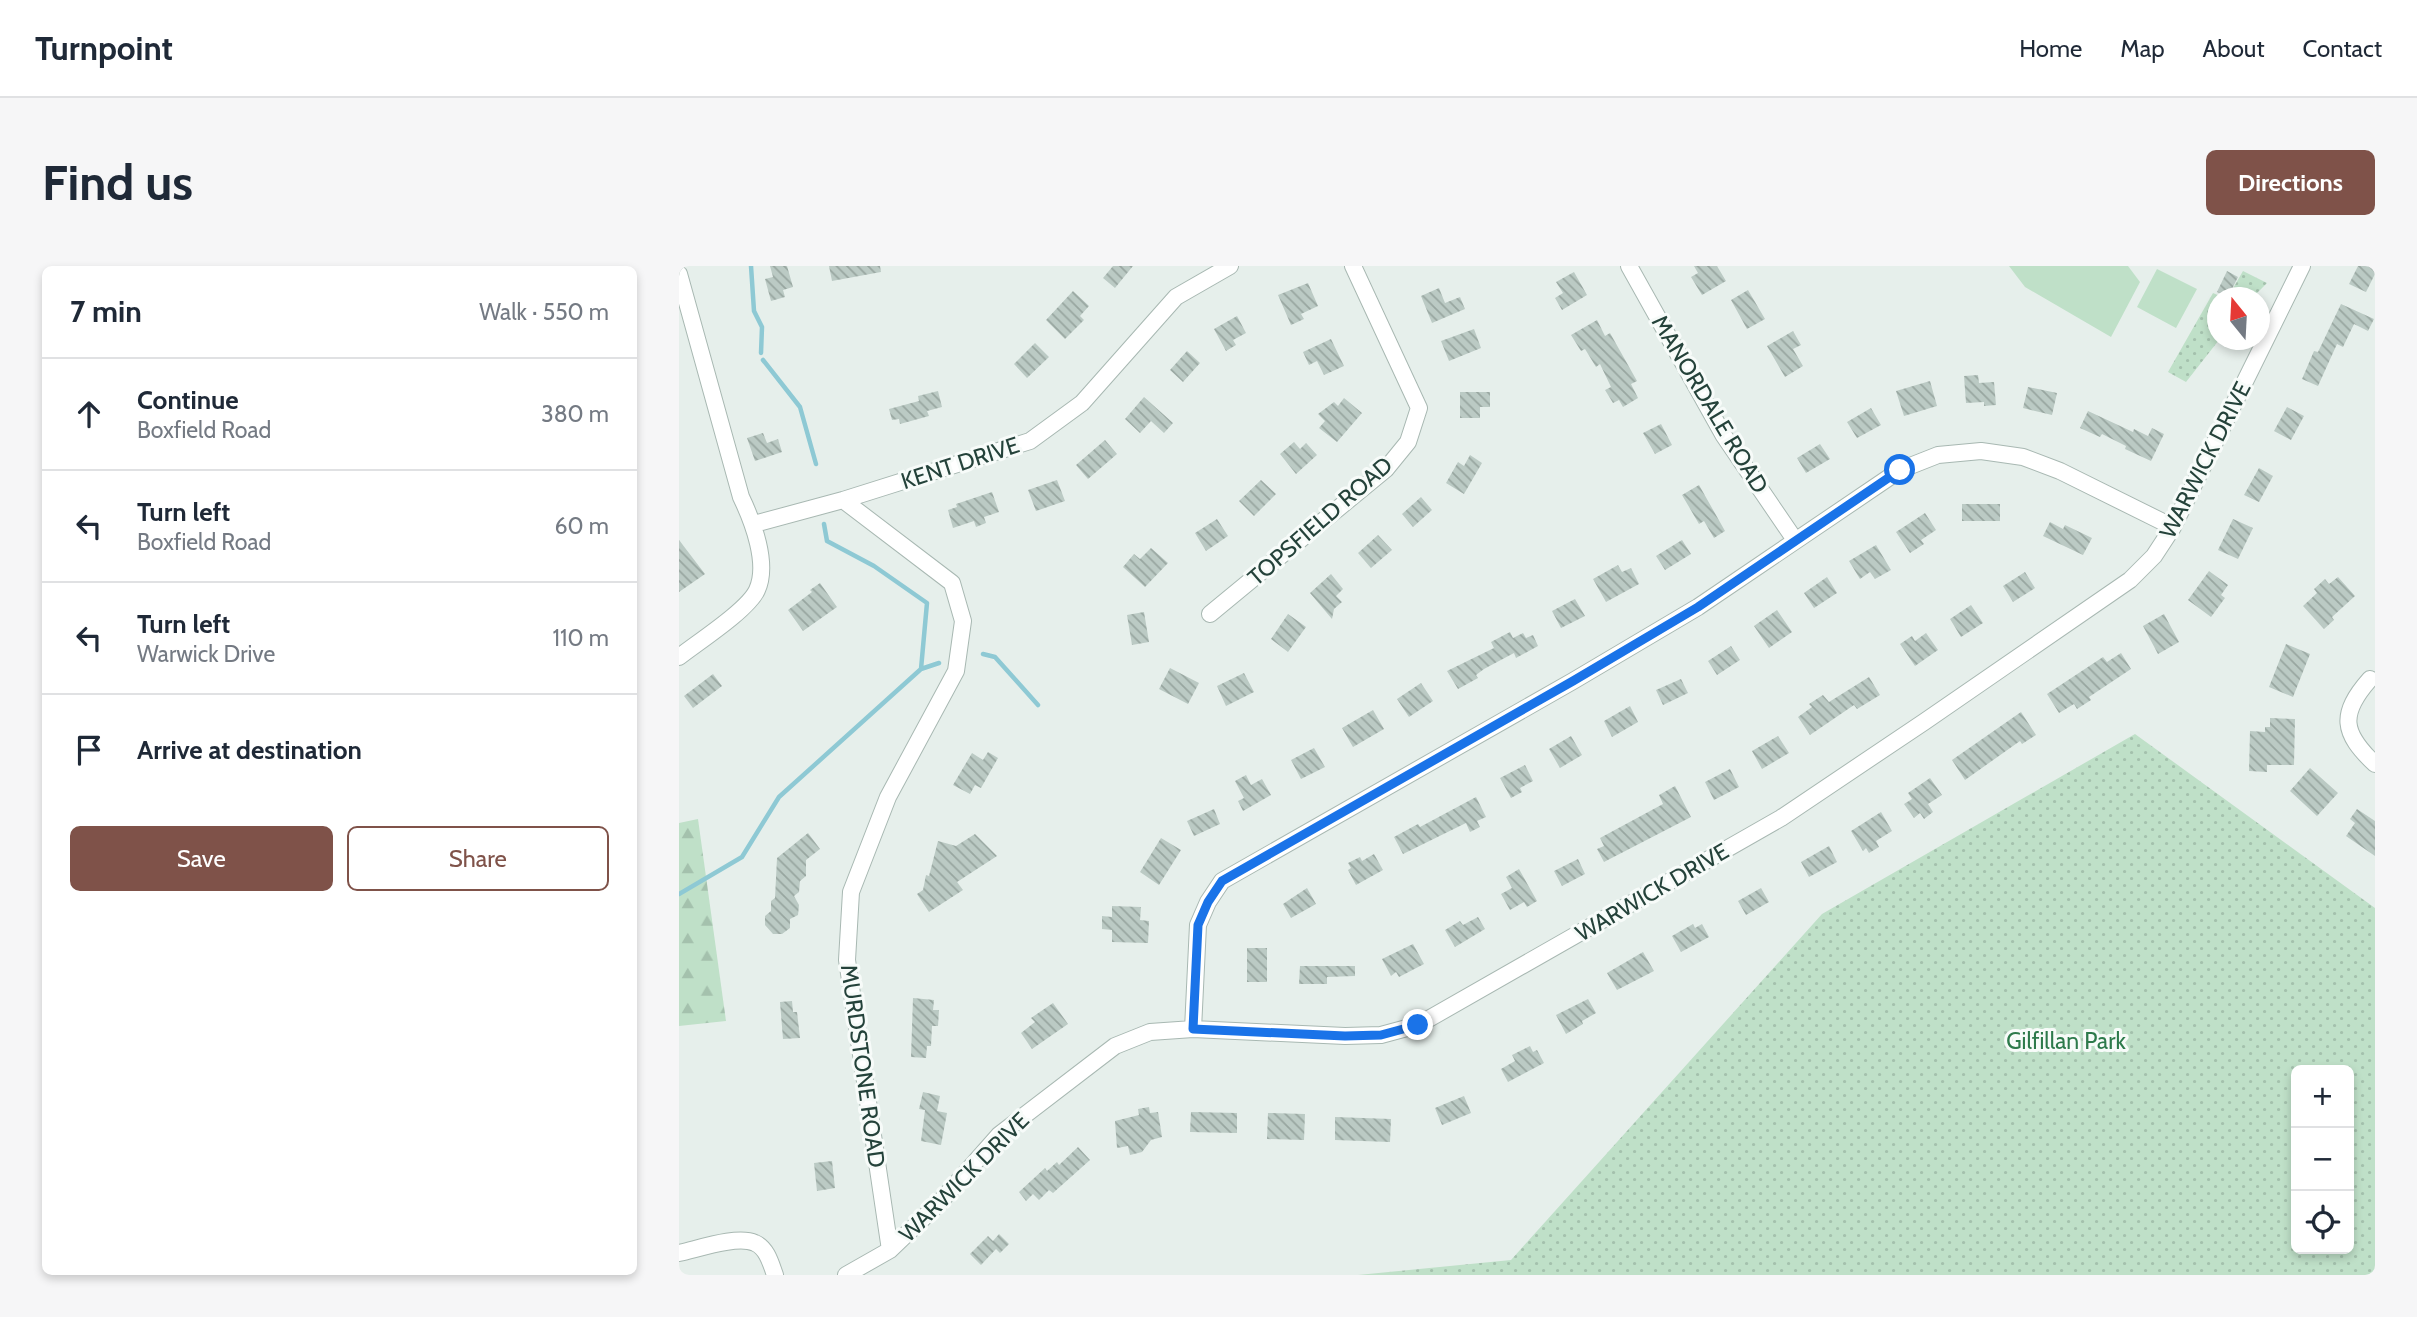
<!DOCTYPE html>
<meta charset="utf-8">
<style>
body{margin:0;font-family:Cabin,sans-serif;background:#f6f6f7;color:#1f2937}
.controls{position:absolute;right:21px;bottom:21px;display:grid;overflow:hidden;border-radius:10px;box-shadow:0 4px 10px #0003}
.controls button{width:63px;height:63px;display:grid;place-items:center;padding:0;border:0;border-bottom:2px solid #e0e1e3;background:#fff;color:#1f2937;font:35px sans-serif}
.compass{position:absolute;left:1528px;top:21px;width:63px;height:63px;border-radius:50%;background:#fff;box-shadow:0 4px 10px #0003;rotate:342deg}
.stop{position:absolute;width:21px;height:21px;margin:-16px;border:5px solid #1a73e8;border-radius:50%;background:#fff}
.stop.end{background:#1a73e8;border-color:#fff;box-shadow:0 2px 7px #0008}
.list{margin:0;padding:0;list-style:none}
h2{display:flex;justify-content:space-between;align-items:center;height:91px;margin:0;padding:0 28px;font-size:30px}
h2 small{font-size:23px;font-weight:400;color:#747a83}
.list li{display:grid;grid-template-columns:46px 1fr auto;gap:21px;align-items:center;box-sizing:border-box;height:112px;padding:0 28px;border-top:2px solid #e0e1e3}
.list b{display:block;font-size:26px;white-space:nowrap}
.list p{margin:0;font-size:23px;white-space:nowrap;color:#747a83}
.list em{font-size:23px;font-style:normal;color:#747a83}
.actions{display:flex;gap:14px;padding:21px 28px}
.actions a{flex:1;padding:16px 0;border:2px solid #7f5249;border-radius:10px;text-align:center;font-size:24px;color:#7f5249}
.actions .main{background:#7f5249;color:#fff}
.icon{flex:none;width:38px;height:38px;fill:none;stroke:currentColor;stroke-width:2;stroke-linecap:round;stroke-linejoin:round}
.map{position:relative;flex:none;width:1696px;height:1009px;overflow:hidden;border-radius:10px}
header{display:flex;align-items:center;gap:42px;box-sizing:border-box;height:98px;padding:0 35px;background:#fff;border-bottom:2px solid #e0e1e3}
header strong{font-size:33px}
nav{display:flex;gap:38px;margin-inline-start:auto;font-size:24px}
.intro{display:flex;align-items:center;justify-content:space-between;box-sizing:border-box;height:168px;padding:0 42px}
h1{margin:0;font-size:49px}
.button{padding:18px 32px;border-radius:10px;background:#7f5249;color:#fff;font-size:24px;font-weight:700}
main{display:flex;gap:42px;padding:0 42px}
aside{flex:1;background:#fff;border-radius:10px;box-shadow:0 4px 10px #0003}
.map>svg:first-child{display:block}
.grass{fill:url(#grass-dots);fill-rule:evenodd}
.forest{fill:url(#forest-firs)}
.garden{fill:#bfe0c8}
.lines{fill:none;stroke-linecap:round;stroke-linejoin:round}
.stream{stroke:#8ec9d4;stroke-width:4.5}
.building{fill:url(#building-back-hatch)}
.street-casing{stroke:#a8b8b2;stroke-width:18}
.street{stroke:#fff;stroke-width:16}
.route{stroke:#1a73e8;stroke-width:9}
.labels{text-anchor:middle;stroke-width:6;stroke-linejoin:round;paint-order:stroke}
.street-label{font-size:23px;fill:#24423a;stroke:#f7fbf9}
.park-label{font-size:23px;fill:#2d7a4b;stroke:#f7fbf9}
</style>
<header>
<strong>Turnpoint</strong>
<nav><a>Home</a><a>Map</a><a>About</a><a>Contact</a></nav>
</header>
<div class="intro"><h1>Find us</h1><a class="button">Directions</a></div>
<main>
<aside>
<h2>7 min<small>Walk · 550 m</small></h2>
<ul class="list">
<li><svg class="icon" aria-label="ahead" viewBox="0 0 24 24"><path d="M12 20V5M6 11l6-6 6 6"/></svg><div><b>Continue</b><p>Boxfield Road</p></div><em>380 m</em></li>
<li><svg class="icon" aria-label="left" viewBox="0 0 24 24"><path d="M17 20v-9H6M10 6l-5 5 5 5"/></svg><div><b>Turn left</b><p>Boxfield Road</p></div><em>60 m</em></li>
<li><svg class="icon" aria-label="left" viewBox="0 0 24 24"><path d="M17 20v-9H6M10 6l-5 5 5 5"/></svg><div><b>Turn left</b><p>Warwick Drive</p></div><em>110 m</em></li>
<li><svg class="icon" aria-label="arrive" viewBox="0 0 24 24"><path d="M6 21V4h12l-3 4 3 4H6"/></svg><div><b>Arrive at destination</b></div></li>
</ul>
<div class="actions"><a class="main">Save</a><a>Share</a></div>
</aside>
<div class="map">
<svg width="1696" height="1009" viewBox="0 0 1696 1009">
<defs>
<pattern id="grass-dots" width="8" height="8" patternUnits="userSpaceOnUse" patternTransform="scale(1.75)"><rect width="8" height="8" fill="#bfe0c8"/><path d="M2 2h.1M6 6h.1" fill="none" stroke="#a4c1ad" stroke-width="1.8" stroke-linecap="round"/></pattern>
<pattern id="forest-firs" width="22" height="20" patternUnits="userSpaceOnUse" patternTransform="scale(1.75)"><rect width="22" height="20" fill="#bfe0c8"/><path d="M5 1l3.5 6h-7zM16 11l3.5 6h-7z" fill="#a4c1ad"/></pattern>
<pattern id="building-back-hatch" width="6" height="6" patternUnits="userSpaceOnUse" patternTransform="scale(1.75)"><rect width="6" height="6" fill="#bbcac4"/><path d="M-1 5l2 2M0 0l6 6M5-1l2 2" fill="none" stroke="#98a6a0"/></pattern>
</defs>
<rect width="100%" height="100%" fill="#e6efeb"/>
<path class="grass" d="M1564,5l24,12 -14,14h-25z
M1534,27l9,4 -5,1 2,42 -33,42 -18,-10z
M1456,468l240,174v367h-1017l153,-15 311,-346zM1670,804v179h-53v-179z"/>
<path class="forest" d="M19,553l28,202 -47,5v-203z"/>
<path class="garden" d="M1330,0h119l12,16 -29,55 -86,-50z
M1478,3l40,20 -21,39 -39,-21z"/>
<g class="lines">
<path class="stream" d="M72,0l3,45 8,16 -1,26
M84,94l37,47 16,57
M304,388l12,3 43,48
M242,403l18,-6
M0,628l63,-37 37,-60 142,-128 6,-66 -53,-37 -47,-25 -3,-17"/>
</g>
<path class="building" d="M91,0h17l6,21 -10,3 2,7 -14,4 -6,-22 8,-2z
M150,0h51l1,6 -49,9z
M434,0h20l-18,22 -12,-10z
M1015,0h23l9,15 -24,14 -11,-18 7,-4z
M1679,0h17v8l-9,18 -17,-8z
M1548,5l11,6 -10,20 -11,-5z
M895,6l13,23 -25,15 -7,-12 8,-5 -7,-11z
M629,17l10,23 -17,8 3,5 -13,6 -13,-30z
M760,22l6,15 15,-6 5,12 -33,14 -11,-27z
M1069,24l17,29 -18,10 -16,-29z
M394,25l16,15 -9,10 4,4 -19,19 -19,-19z
M1662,38l33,15 -6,12 -14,-7 -11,23 -6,-3 -19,42 -16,-7 12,-28 4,1z
M558,50l9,17 -13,7 3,5 -10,6 -12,-22z
M918,54l8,16 5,-3 27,48 -6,3 7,14 -15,9 -4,-7 -6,3 -8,-13 6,-3 -11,-23 -4,3 -11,-18 -4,2 -10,-16z
M795,63l7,19 -32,13 -8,-20z
M1114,65l8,14 -8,4 10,17 -18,11 -18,-31z
M652,73l13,27 -20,9 -7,-14 -8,4 -6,-13z
M356,77l14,14 -22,21 -13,-14z
M508,85l13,12 -17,19 -13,-12z
M1299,109l1,8 15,-1 2,23 -12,1v-4l-18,1 -2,-27z
M1251,115l7,25 -33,10 -8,-25z
M1349,121l29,6 -5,22 -29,-7z
M259,125l4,16 -15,4 2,5 -29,8 -1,-5 -7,1 -3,-11 30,-8 -1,-5z
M781,126h30v15h-10v11h-20z
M465,131l29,26 -9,10 -13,-12 -11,12 -15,-14z
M665,132l18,15 -25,29 -18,-14 6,-7 -7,-7 16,-12 4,4z
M1608,141l17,9 -13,24 -17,-9z
M1192,142l10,17 -24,13 -10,-16z
M1409,145l45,21 1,-3 14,7 4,-8 12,6 -13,27 -26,-12 1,-3 -24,-12 -2,3 -20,-9z
M982,158l11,21 -17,9 -12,-21z
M84,167l4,10 11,-4 4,13 -27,9 -8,-23z
M426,174l12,14 -29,25 -12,-14z
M615,176l6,7 6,-6 11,12 -21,19 -16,-20z
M1141,178l10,15 -24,14 -9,-15z
M791,189l12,8 -18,31 -18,-11 12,-21 6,4z
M1580,202l14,8 -14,26 -15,-7z
M378,214l8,21 -29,10 -8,-21z
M582,214l15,14 -22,22 -15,-15z
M1020,219l26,46 -11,7 -10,-17 -5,3 -17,-29z
M313,226l7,20 -15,5 2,6 -10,4 -2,-6 -21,7 -5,-18 9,-3 -1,-3z
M742,231l11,13 -19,17 -11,-13z
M1283,238h38v17h-38z
M1246,247l11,17 -15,10 3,4 -14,9 -14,-21z
M538,253l11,17 -22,15 -11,-18z
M1554,253l20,9 -15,31 -20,-9z
M1371,256l13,7 2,-4 27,13 -9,17 -40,-19z
M699,269l14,15 -21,18 -13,-15z
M0,274l26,34 -26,18z
M1003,274l9,14 -26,16 -9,-14z
M1197,279l15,25 -16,9 -5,-7 -10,7 -11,-18z
M472,282l17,15 -23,24 -22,-20 11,-13 6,5z
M939,299l4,7 9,-4 8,16 -33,18 -13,-23z
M1530,305l19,14 -7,10 4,3 -14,19 -23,-17z
M1346,306l10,16 -22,14 -10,-16z
M652,308l12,15 -7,7 6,6 -8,7 -2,10 -22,-26z
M1148,311l10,16 -23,15 -10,-15z
M1659,311l17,19 -23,21 2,3 -10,9 -21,-23 14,-13 -3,-4 11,-10 4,5z
M141,317l17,24 -34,24 -15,-21 24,-18 -2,-2z
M896,333l10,17 -24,12 -9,-17z
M1292,339l12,18 -22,14 -11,-18z
M1098,344l15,22 -23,16 -15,-22z
M465,346l5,30 -17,3 -5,-30z
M609,348l18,13 -18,25 -17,-13z
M1485,348l15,28 -21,12 -15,-28z
M831,366l3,6 10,-5 3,5 7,-3 5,11 -22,12 -2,-5 -30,16 -8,6 2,3 -20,11 -11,-18 47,-23 -3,-6z
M1247,367l12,17 -23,16 -15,-22 12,-8 3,5z
M1607,378l24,10 -17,43 -24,-10z
M1052,380l9,14 -23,15 -9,-14z
M1442,387l10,16 -42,28 2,3 -14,9 -3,-5 -15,9 -12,-19 56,-37 4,5z
M491,402l29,15 -11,21 -29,-15z
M565,407l10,19 -28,14 -9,-20z
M34,408l9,12 -29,22 -9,-12z
M1190,411l11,18 -23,14 -3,-4 -44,30 -12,-18 14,-10 -3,-3 14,-9 6,7z
M1002,413l7,14 -25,12 -7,-15z
M742,417l12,18 -24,16 -12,-18z
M951,440l8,16 -26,15 -8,-16z
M694,444l11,19 -31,18 -11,-19z
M1342,446l15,23 -14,9 -2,-3 -55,39 -13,-20z
M1591,452l25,1 -1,46h-27v7l-18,-1 1,-40 15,1v-5h5z
M892,470l11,19 -22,13 -11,-19z
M1099,470l11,17 -27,16 -10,-18z
M635,482l11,19 -24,12 -10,-19z
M309,486l10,6 -17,30 -6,-3 -5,9 -17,-9 19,-32 11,7z
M846,499l8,16 -13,7 2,4 -11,6 -11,-20z
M1631,502l28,25 -21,23 -27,-25z
M1051,503l9,18 -25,13 -9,-18z
M567,509l5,10 11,-6 9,16 -28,16 -5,-10 6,-3 -9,-17z
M1251,512l12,17 -14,9 5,8 -9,7 -4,-6 -6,5 -10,-14 8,-5 -4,-6z
M996,520l16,31 -87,45 -7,-13 7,-3 -4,-8 63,-34 -4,-9z
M797,531l10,20 -9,4 3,6 -10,5 -4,-9 -63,31 -9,-17 24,-13 2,3z
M535,543l6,15 -26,12 -7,-15z
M1678,543l18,12v35l-29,-20 9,-13 -5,-4z
M1202,546l11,19 -16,10 3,6 -10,6 -3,-5 -3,3 -12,-20z
M129,567l12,16 -14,11v16l-6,5 -1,11 -5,4 5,9 -1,10 -8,4v9l-8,6h-9l-8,-9v-9l6,-5v-10l4,-3 2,-40z
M296,568l22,22 -40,26 6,8 -34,22 -12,-18 6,-4 3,-15 3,1 9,-35 18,5z
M482,572l20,12 -22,35 -19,-13z
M1150,580l8,16 -28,15 -8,-15z
M695,588l9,16 -27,15 -8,-15 3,-2 -3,-5 12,-6 2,4z
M899,593l7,15 -23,12 -8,-15z
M840,603l18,32 -10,6 -3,-5 -14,8 -9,-16 11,-6 -6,-11z
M628,622l9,16 -25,14 -8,-14z
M1082,622l8,14 -23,13 -8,-14z
M433,640l29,1 -1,13 9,1 -1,22 -36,-1v-12l-10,-1v-13l10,1z
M799,651l7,12 -30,18 -10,-17 15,-9 3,4z
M1014,658l2,4 7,-4 7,13 -28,15 -9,-16z
M734,678l11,20 -25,13 -3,-5 -5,4 -9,-17z
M568,682h20v34h-20z
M964,686l11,19 -37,19 -10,-17z
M621,700h55v10l-28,1v7h-28z
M234,732l21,2 -1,10h6l-1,16h-6l-1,20h-4l-1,12 -15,-1z
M909,733l8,14 -14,8 1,3 -17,10 -10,-19z
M113,735l1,11h4l3,26 -17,1 -3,-37z
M374,737l15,21 -36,25 -11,-16 14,-11 -4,-4z
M851,780l3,6 4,-2 7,13 -36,19 -7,-13 14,-8 -3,-6z
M244,826l17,4 -3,15 10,2 -6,32 -20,-4 4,-31 -6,-1z
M785,830l7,17 -29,12 -7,-17z
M470,841l1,6 8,-1 4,25 -11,3 -9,12 -12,3 -2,-9 -11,2 -2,-27 24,-6 -1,-6z
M512,846l46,1v20l-47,-1z
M589,847l37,1 -1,26 -37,-1z
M656,851l56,2 -1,23 -55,-2z
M399,881l12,13 -37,33 -4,-3 -10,10 -6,-6 -7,7 -7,-9 26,-24 2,3 10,-9 2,3z
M153,895l3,27 -18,3 -3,-28z
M320,968l10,10 -9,9 -4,-4 -15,16 -11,-11 18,-18 5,5z"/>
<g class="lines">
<defs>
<path id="street" d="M950,0l95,170 71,104
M0,8l62,223c12,25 28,67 16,93 -9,20 -59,52 -78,67
M164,234l109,83 11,38 -7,50 -68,126 -37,95 -4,68 43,290
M75,258l89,-24 187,-59 52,-38 94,-106 54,-31
M531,348l176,-145 22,-27 11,-34 -66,-142
M1691,413c-31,35 -28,54 5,85
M514,763l5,-104 10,-23 14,-21 351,-200 125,-74 202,-137 38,-15 43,-4 42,6 37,14 113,56
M0,987c19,-4 58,-18 76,-10 12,5 16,21 20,32
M167,1009l44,-25 50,-48 59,-67 116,-89 35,-14 43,-3 152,7 36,-1 37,-10 363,-207 143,-96 206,-142 24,-24 19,-29 129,-261"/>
</defs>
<use href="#street" class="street-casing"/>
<use href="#street" class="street"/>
</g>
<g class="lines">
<path class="route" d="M739,759l-37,10 -36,1 -152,-7 5,-104 10,-23 14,-21 351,-200 125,-74 202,-137"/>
</g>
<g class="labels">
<g class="street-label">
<text transform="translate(1031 138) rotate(59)" y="8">MANORDALE ROAD</text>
<text transform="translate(1526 194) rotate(-63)" y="8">WARWICK DRIVE</text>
<text transform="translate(281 197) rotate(-18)" y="8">KENT DRIVE</text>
<text transform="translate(641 255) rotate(-41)" y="8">TOPSFIELD ROAD</text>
<text transform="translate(973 626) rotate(-30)" y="8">WARWICK DRIVE</text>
<text transform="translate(184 800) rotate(82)" y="8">MURDSTONE ROAD</text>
<text transform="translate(285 911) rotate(-45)" y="8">WARWICK DRIVE</text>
</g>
<g class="park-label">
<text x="1387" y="783">Gilfillan Park</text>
</g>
</g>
</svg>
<div class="controls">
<button>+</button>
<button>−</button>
<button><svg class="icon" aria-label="locate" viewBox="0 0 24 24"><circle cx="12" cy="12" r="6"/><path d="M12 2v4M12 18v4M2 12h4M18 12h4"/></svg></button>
</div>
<svg class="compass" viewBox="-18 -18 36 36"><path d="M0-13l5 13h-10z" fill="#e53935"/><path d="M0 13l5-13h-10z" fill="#747a83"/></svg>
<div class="stop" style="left:1221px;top:204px"></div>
<div class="stop end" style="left:739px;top:759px"></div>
</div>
</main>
